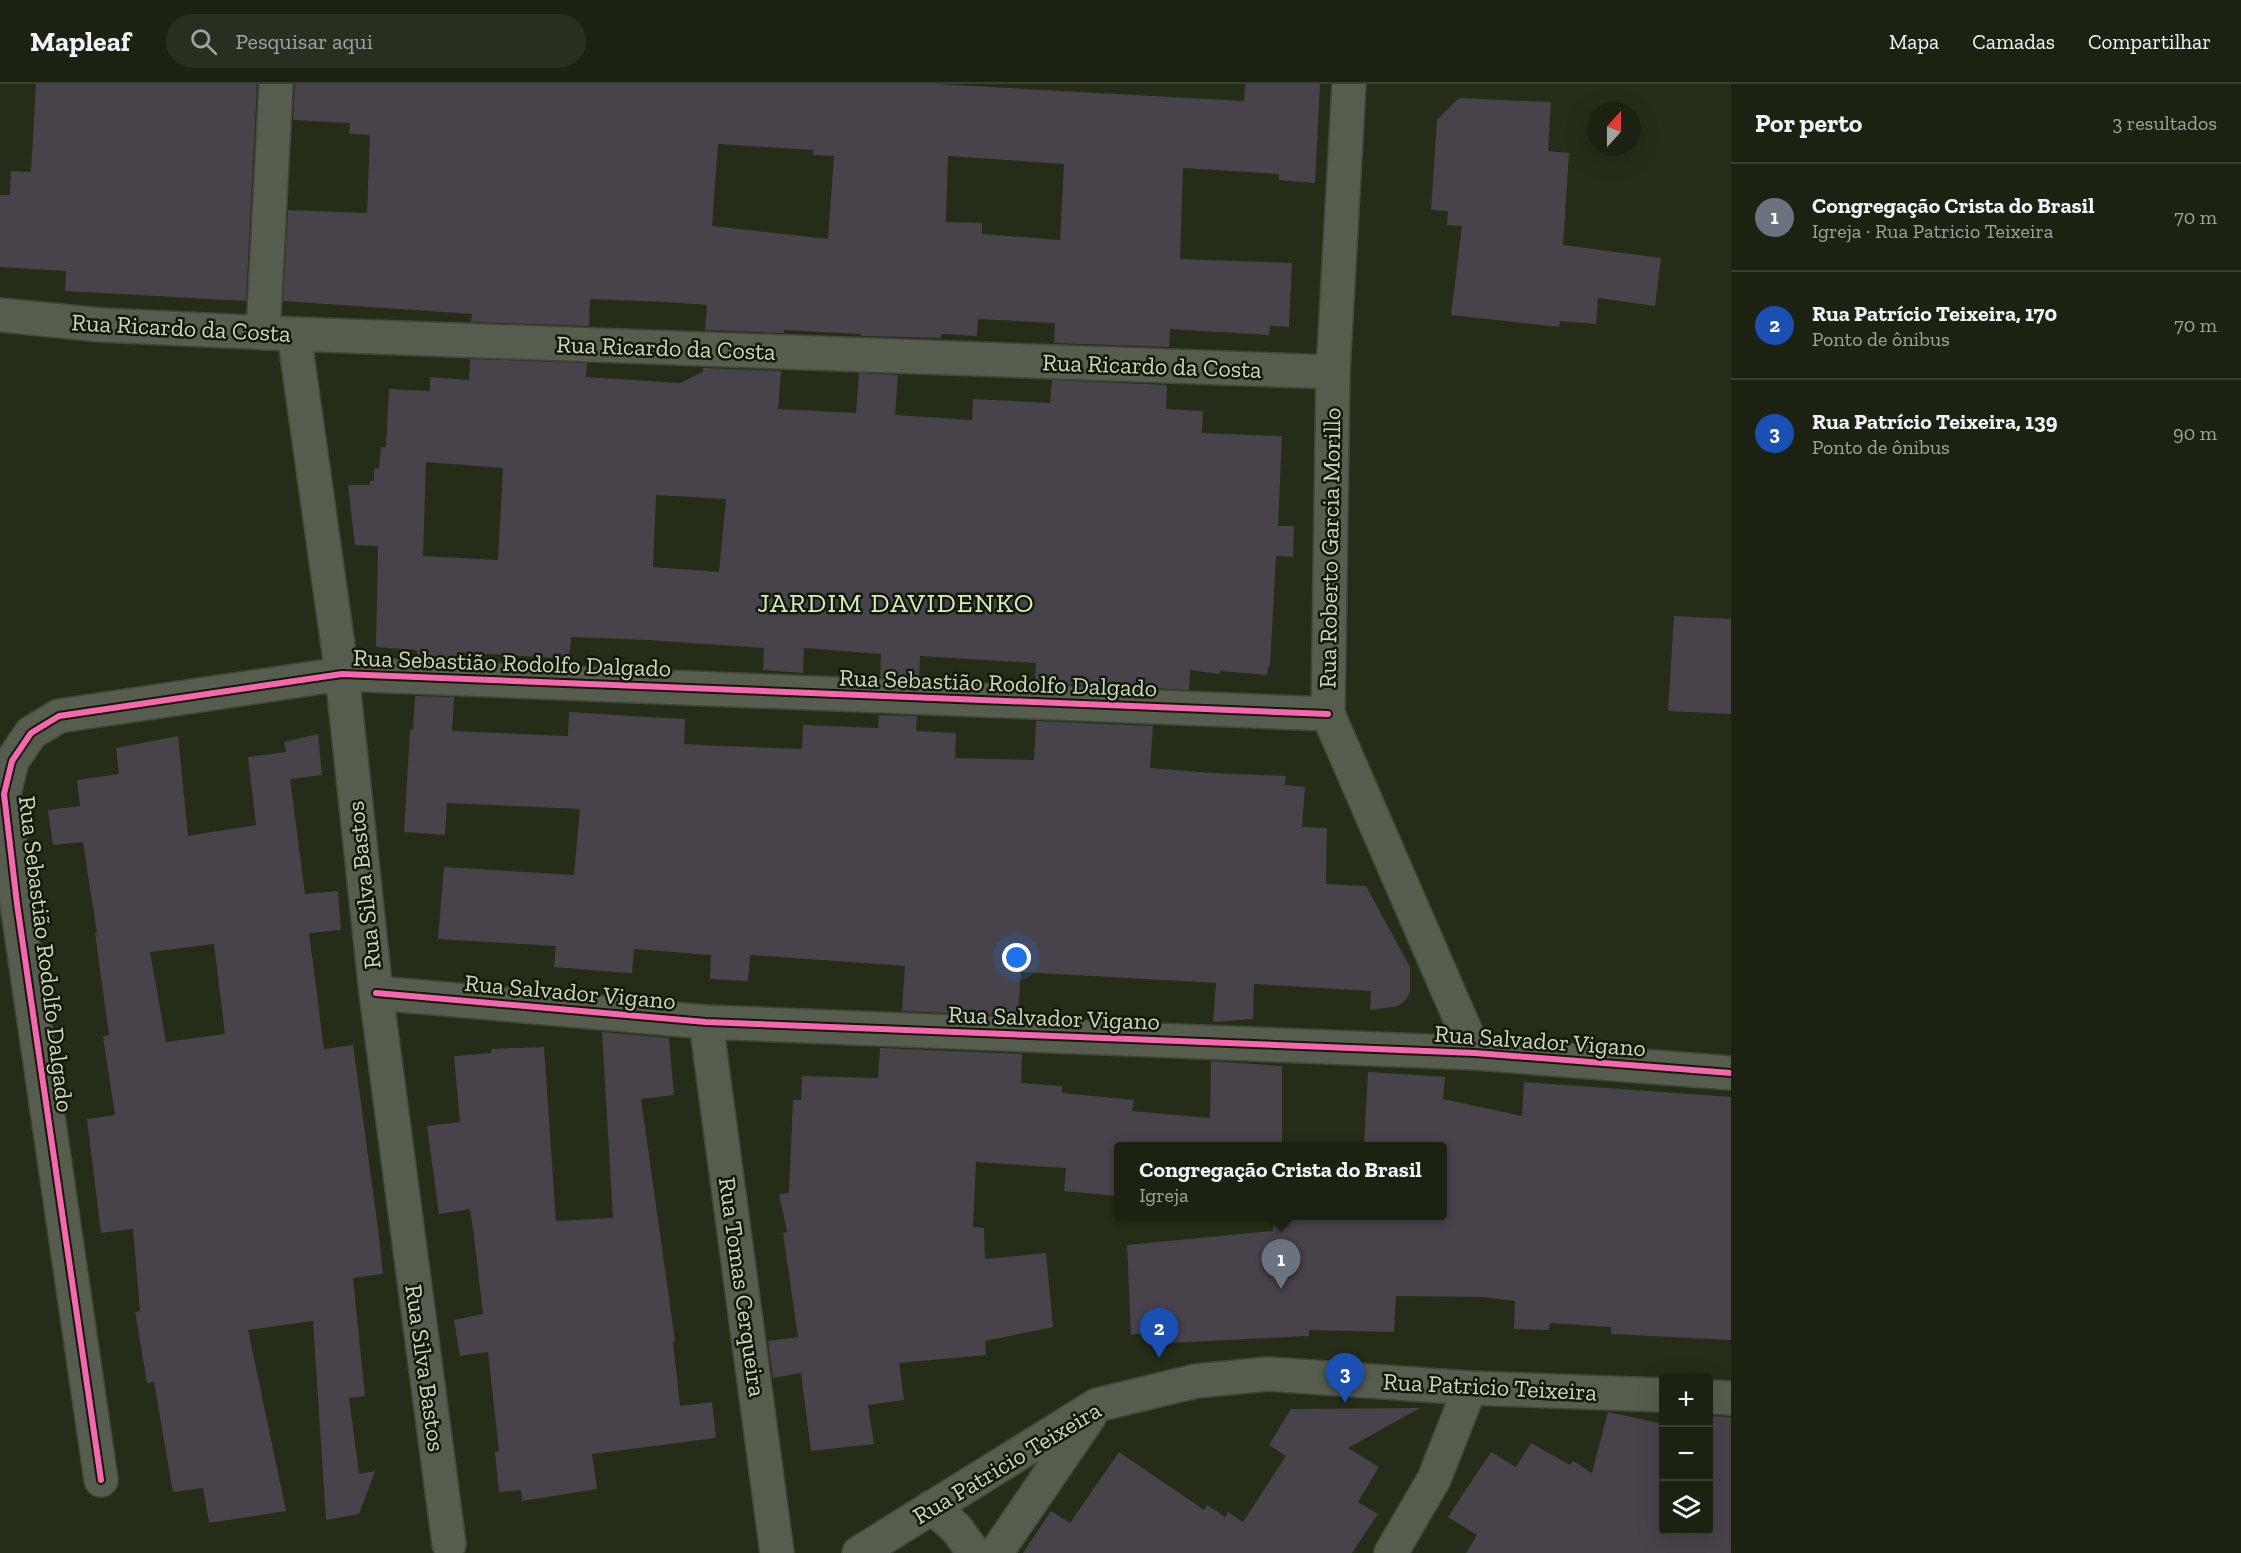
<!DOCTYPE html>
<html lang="pt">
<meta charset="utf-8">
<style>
body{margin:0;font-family:"Zilla Slab",serif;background:#292f20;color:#f1f3f6}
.controls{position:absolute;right:18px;bottom:18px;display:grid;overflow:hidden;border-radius:6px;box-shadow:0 6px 24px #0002}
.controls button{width:54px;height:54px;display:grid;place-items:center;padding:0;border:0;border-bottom:2px solid #3a3f32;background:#1c2212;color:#f1f3f6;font:30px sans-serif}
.compass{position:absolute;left:1587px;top:18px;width:54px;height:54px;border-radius:50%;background:#1c2212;box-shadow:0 6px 24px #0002;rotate:21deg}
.you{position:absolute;left:1017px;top:874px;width:21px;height:21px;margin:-15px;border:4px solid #fff;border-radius:50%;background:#1a73e8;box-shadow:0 0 0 9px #1a73e833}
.badge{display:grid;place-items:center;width:39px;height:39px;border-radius:50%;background:#ea580c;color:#fff;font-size:20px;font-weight:700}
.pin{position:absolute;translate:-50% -50px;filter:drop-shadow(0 2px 3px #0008)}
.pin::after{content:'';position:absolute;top:32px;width:21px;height:18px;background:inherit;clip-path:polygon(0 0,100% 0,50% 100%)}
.popup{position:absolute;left:1114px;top:1058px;width:333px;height:78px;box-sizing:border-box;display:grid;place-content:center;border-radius:6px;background:#1c2212;filter:drop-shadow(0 2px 4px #0005);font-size:20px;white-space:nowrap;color:#a0a49f}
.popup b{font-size:22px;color:#f1f3f6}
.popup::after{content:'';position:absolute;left:50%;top:100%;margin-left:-12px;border:12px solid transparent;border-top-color:#1c2212}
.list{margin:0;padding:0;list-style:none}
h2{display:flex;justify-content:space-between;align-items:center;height:78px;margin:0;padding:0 24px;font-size:26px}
h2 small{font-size:20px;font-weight:400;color:#a0a49f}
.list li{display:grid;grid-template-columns:39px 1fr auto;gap:18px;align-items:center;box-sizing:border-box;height:108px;padding:0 24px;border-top:2px solid #3a3f32}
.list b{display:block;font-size:22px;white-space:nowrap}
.list p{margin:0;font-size:20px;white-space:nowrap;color:#a0a49f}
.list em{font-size:20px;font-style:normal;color:#a0a49f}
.icon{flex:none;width:33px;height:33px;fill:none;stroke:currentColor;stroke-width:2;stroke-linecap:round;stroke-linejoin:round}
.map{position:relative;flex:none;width:1731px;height:1469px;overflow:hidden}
header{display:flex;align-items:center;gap:36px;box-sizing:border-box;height:84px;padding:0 30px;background:#1c2212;border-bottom:2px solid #3a3f32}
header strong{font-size:28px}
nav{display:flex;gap:33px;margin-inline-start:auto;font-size:21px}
.search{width:420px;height:54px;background:#292f20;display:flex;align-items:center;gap:15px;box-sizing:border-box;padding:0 21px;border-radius:33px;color:#a0a49f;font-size:22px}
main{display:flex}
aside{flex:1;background:#1c2212}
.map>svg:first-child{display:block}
.building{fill:#48424a;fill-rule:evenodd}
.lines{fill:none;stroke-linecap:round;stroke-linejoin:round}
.minor-casing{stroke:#404737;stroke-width:36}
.minor{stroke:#565d4e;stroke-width:33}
.cycleway-casing{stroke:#131a0a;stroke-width:10}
.cycleway{stroke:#f766af;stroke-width:6}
.labels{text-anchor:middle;stroke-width:5;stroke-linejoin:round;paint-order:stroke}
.street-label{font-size:24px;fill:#ccd6c1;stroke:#131a0a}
.quarter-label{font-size:27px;letter-spacing:1.5px;fill:#d8ecc1;stroke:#131a0a}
</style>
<header>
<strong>Mapleaf</strong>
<div class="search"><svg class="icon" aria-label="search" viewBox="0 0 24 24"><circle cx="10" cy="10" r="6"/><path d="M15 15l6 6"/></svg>Pesquisar aqui</div>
<nav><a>Mapa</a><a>Camadas</a><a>Compartilhar</a></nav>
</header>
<main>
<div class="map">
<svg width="1731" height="1469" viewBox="0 0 1731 1469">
<rect width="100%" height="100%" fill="#252d18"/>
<path class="building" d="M36,0h221l-11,217 -181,-10 1,-20 -66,-4v-72h10l1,-24 20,1z
M295,0h641l308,17 1,-17h75l-5,99 -36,-3v-6l-96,-6 -3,91 112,4 -3,64 -19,-1 -1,9 -99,-6 -1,18 -115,-4 1,-20 -77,-4 -1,17 -36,-2v4l-80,-2v-2l-77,-4v3l-79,-3 2,-25 -40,-3 -77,-3 -1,27 -118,-4 1,-8 -189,-13 5,-91 79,3 3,-78 -21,-1 1,-11 -57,-3zM718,60l96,6 -1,5 21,1 -6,83 -116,-13zM948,72l116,8 -4,76 -78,-6v-11l-36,-1z
M1459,14l92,4 -3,49 21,2 -6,92 98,13 -6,48 -57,-8 -2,26 -36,-3 -1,6 -108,-12 11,-89 -15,-1 1,-14 -17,-1 6,-90z
M470,275l117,4 -1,14 94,6 23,-11v-4l78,3 -3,38 78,4 3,-40 39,2 -3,40 77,5 1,-21 77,4 2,-23 115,5 -1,24 37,2 -1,22 80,3 -4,90h16l-1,31 -17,-1 -6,110 -2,1 -1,8 -47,-4v3l-30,-4 -1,20 -154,-7 1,-20 -116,-7 -1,23 -39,-2 1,-23 -77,-6 -1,25 -40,-3 1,-22 -116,-8 -77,-3 -2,22 -112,-7 -1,8 -39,-2v-8l-41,-3 2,-101 -23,-1 -7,-60h22v-4h4v-13l5,1 2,-22h5l3,-58 41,2v-14l39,3zM426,378l77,6 -5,92 -75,-4zM656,411l70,4 -7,73 -66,-5z
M1674,532l57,3v95l-63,-3z
M415,612l39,1 -2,34 116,5 1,-24 79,5 37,2 -1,25 38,2 80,3 1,-24 75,3 1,-13 38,1 -1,15 40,2 -1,25 79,2 2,-39 117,5 -3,42 62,5 74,3 -1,9 20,2 -3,40 25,1 -1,56 40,2 44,81v25l-4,8 -8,6 -28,4 1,-19 -117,-7 -1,35 -40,3 3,-39 -195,-11 -3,44 -116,-5 3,-45 -155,-11 -2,26 -38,-2 1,-24 -77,-6 -2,24 -17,-1 -61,-5 2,-21 -118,-7 6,-72 130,8 6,-66 -133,-6 -2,32 -41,-3 6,-102h3z
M318,650l4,41 -32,4 15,115 33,-3 3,39 -32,3 15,116 29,-4 26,191 4,38 -30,4 12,118 -16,2 10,76 16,-3 -16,43 -33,6 -13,-199 -65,9 38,181 -77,12 -6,-35 -30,4 -19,-110 -7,1 -12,-71 5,-1 -7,-82 -32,4 -14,-114 28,-4 -12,-79 6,-1 -14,-102h2l-14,-91 -30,3 -5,-35 32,-4 -3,-26 42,-6 -3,-26 62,-12 10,100 68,-11 -8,-68 38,-5 -2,-10zM214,860l11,90 -59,8 -16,-90z
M602,948l67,6 5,57 -33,4 34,242 -2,1 7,64 32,-4 4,36 -124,16 5,35 -75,12 -1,-11 -22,2 -4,-40 4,-1 -11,-99 -28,4 -6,-36 29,-6 -9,-78 -4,-27 -31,5 -12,-88 33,-4 -6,-66 37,-3v-4l53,-2 12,174 57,-3z
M880,964l142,6 -1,29 41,3v7l72,7 -2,11 78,7 1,-57 71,5v80h-163v50l-55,-5 2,-23 -90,-6 -3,65 11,1 1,31 61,-6 7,74 -68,14 1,14 -87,8 5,37 -36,5 6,39 -63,7 -10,-78 -28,5 -5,-37 30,-4 -15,-104 4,-1 -8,-38 10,-1 4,-93h8l1,-24 76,2z
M1368,988l77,5 -2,22 79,17 2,-34 207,15v243l-120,-6v-7l-61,-4 -1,7 -35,-1 1,-28 -32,-4 -87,-1 -2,36 -85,-2v6l-140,7 -1,-14 -37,6 -4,-90 146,-14v-16h170v-69h-79z
M1420,1324l-72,40 31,19 -21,35 20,12 -26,39h-329l28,-42 19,12 49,-71 85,58 3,-5 18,12 3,-5 15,10 43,-66 -17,-11 22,-36z
M1608,1328l56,12v106h44v-114l23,1v136h-265l11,-18 -29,-18 43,-65 25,15 15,-24 39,22 3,-4 19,12z"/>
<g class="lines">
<defs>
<path id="minor" d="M1349,0l-16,288 -5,342 147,339
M0,231l101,10 193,9 1039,38
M263,249l13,-249
M294,250l48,340 34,319 73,551
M376,909l330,29 769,31 256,20
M706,938l71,531
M1708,1313l23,1
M101,1396l-84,-576 -13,-110 8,-33 19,-28 28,-17 283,-42 986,40
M932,1423l24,21 18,25
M859,1469l238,-148 99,-24 72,-7 202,14 194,7
M996,1469l93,-136
M1391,1469l43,-74 36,-91"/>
</defs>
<use href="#minor" class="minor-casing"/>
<use href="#minor" class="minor"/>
<defs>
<path id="cycleway" d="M376,909l330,29 769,31 256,20
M101,1396l-84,-576 -13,-110 8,-33 19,-28 28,-17 283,-42 986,40"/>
</defs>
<use href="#cycleway" class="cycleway-casing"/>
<use href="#cycleway" class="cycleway"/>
</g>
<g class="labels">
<g class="street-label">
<text transform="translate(181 244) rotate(3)" y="8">Rua Ricardo da Costa</text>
<text transform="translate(666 264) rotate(2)" y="8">Rua Ricardo da Costa</text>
<text transform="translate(1152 282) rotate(2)" y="8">Rua Ricardo da Costa</text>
<text transform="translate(1330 464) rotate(-89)" y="8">Rua Roberto Garcia Morillo</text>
<text transform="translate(512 579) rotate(2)" y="8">Rua Sebastião Rodolfo Dalgado</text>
<text transform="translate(998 599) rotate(2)" y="8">Rua Sebastião Rodolfo Dalgado</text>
<text transform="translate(364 801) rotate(-96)" y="8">Rua Silva Bastos</text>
<text transform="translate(46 870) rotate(83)" y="8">Rua Sebastião Rodolfo Dalgado</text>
<text transform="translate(570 908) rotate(5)" y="8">Rua Salvador Vigano</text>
<text transform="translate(1054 934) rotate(2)" y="8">Rua Salvador Vigano</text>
<text transform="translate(1540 957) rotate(4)" y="8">Rua Salvador Vigano</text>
<text transform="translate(742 1203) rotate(82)" y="8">Rua Tomas Cerqueira</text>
<text transform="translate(425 1284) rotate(82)" y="8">Rua Silva Bastos</text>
<text transform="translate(1490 1303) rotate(3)" y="8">Rua Patricio Teixeira</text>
<text transform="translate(1007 1379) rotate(-31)" y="8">Rua Patricio Teixeira</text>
</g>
<g class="quarter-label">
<text x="896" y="528">JARDIM DAVIDENKO</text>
</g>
</g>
</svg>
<div class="controls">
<button>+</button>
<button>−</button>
<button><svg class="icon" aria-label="layers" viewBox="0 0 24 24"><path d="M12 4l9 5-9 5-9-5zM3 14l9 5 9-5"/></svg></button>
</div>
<svg class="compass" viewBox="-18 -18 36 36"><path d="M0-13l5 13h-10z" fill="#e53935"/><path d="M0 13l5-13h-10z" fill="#a0a49f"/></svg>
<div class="you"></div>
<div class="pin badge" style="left:1281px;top:1205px;background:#6b7280">1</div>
<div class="popup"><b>Congregação Crista do Brasil</b>Igreja</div>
<div class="pin badge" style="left:1159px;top:1274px;background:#1a4fb4">2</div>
<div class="pin badge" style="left:1345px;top:1319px;background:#1a4fb4">3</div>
</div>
<aside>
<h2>Por perto<small>3 resultados</small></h2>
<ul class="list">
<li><span class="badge" style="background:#6b7280">1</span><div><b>Congregação Crista do Brasil</b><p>Igreja · Rua Patricio Teixeira</p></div><em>70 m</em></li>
<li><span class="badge" style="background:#1a4fb4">2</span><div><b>Rua Patrício Teixeira, 170</b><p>Ponto de ônibus</p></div><em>70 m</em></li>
<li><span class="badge" style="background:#1a4fb4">3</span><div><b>Rua Patrício Teixeira, 139</b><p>Ponto de ônibus</p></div><em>90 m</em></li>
</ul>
</aside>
</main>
